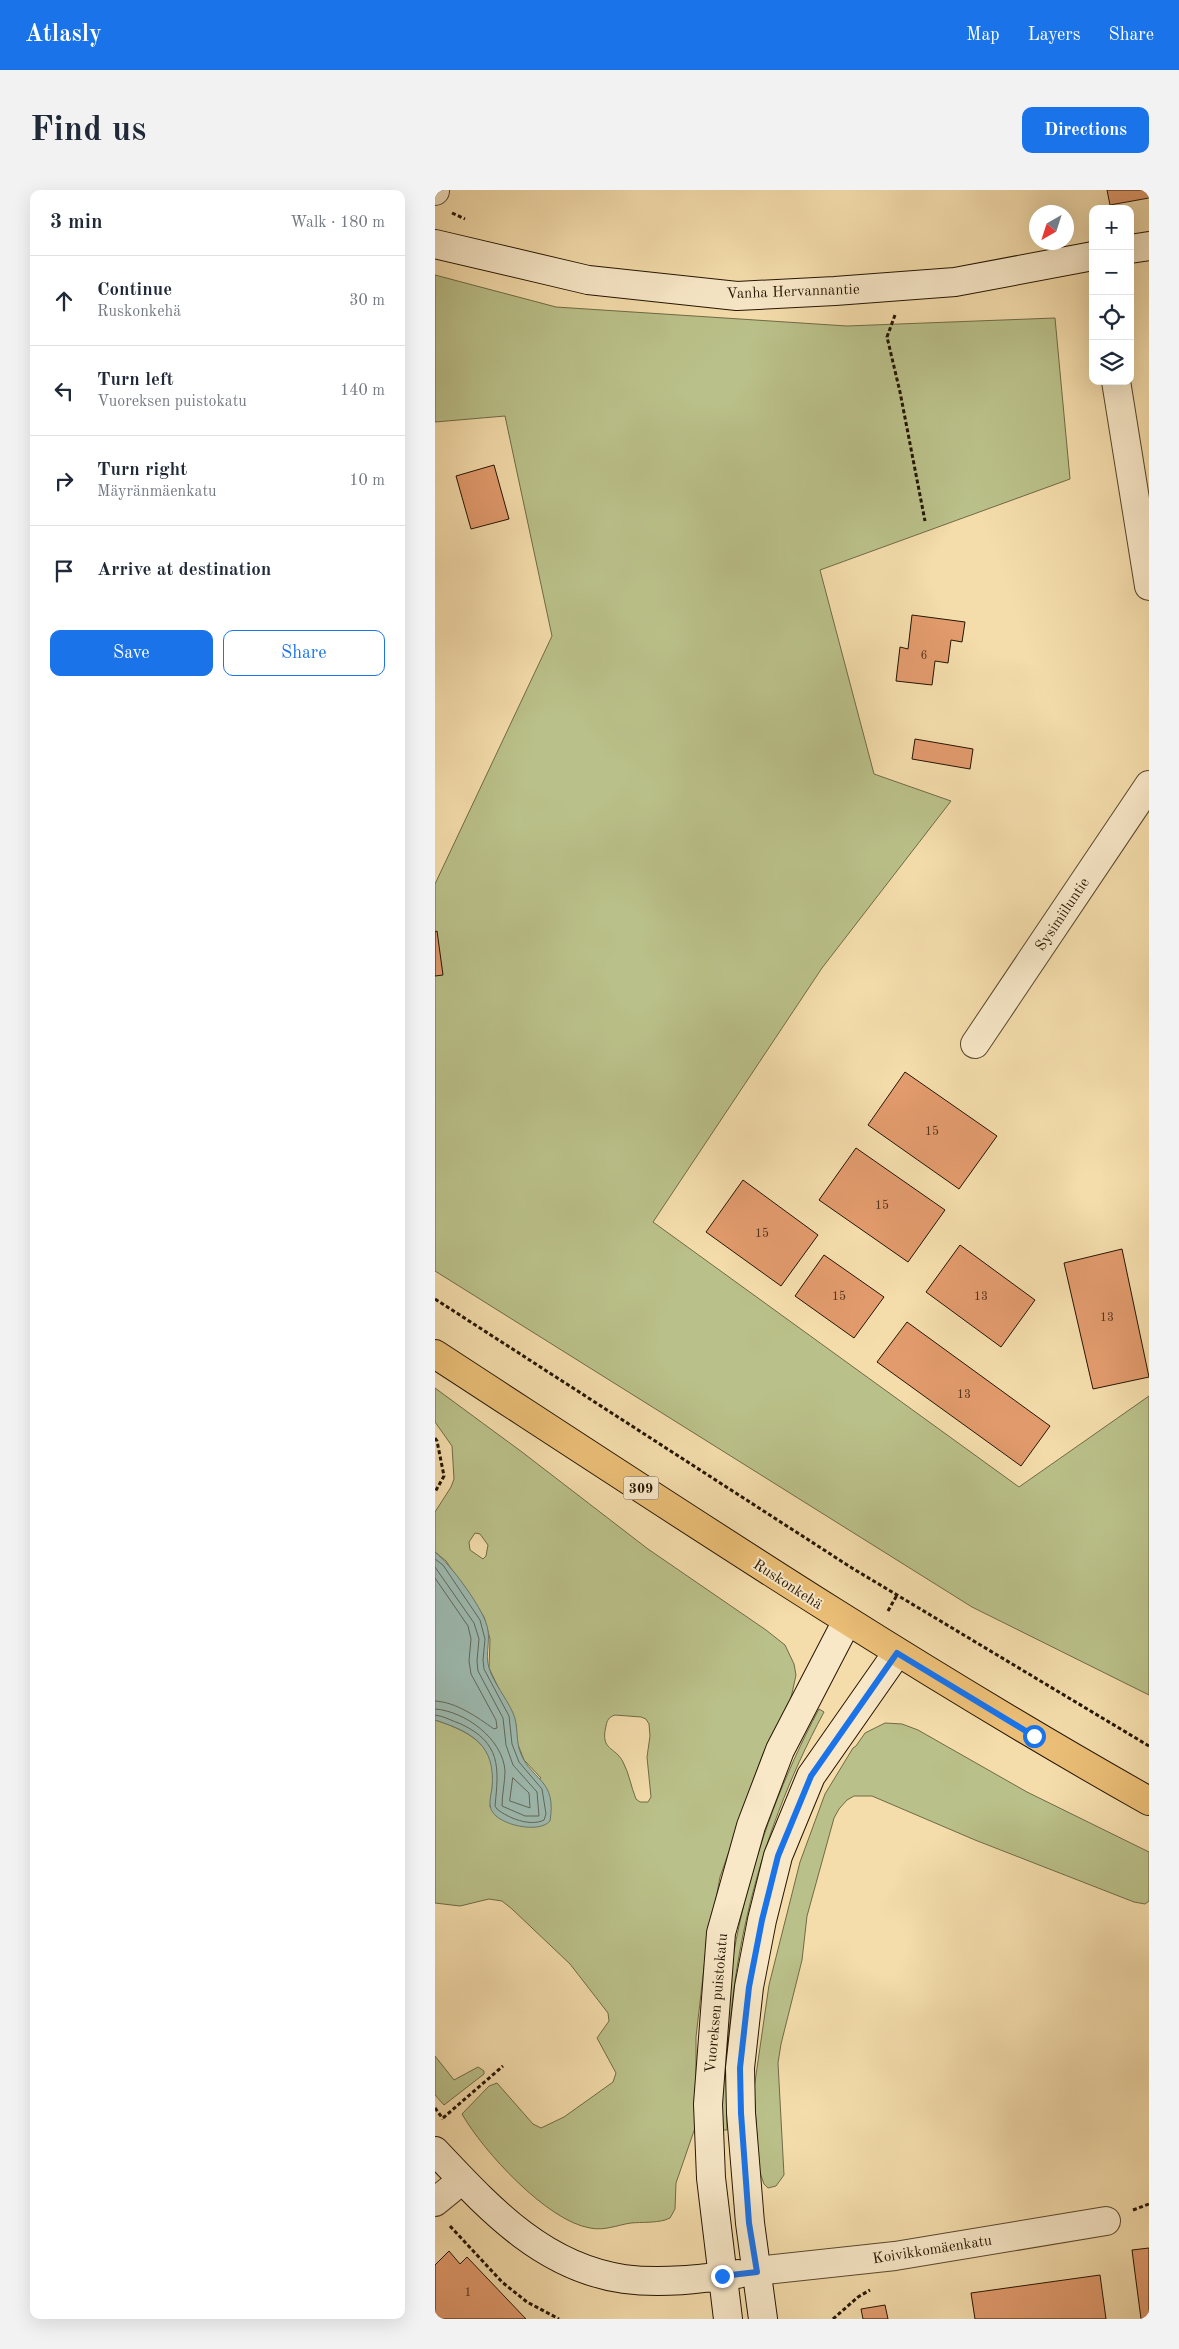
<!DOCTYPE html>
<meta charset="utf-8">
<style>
body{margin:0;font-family:"Old Standard TT",serif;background:#f2f2f3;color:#1f2937}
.controls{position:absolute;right:15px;top:15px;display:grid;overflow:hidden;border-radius:10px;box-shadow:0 5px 20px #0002}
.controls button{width:45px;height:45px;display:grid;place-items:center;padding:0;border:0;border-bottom:1px solid #e0e1e3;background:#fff;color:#1f2937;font:25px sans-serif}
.compass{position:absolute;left:594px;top:15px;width:45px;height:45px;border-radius:50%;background:#fff;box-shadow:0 5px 20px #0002;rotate:219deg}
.stop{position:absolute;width:15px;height:15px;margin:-11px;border:4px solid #1a73e8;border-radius:50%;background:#fff}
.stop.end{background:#1a73e8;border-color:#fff;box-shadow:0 1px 5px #0008}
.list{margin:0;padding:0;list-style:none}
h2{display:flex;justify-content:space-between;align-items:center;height:65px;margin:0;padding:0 20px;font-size:21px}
h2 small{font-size:16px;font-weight:400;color:#747a83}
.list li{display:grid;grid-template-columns:32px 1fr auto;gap:15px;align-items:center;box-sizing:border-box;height:90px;padding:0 20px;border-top:1px solid #e0e1e3}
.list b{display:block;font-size:19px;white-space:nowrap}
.list p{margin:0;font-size:16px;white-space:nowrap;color:#747a83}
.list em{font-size:16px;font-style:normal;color:#747a83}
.actions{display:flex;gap:10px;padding:15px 20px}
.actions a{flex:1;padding:11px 0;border:1px solid #1a73e8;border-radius:10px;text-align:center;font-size:18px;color:#1a73e8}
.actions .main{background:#1a73e8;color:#fff}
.icon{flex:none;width:28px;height:28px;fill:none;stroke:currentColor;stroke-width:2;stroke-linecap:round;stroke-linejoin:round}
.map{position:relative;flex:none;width:714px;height:2129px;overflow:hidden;border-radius:10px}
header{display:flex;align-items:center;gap:30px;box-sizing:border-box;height:70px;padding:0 25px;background:#1a73e8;color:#fff}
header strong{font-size:24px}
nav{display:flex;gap:28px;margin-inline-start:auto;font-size:18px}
.intro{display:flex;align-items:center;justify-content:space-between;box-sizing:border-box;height:120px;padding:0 30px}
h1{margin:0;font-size:35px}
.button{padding:12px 22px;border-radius:10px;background:#1a73e8;color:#fff;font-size:18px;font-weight:700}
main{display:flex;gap:30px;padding:0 30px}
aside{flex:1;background:#fff;border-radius:10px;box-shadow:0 5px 20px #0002}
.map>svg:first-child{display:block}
.green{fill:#bac089;stroke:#706a46;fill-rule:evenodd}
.water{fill:#9dbab0;stroke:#6d786a}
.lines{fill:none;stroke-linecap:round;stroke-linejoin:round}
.shore{stroke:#616859;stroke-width:1}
.building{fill:#e29b6d;stroke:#251502}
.street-casing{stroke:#59472c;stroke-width:30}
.secondary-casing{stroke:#251502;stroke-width:30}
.primary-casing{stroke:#251502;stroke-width:30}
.path{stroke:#251502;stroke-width:3;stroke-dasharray:4 2.5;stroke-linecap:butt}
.street{stroke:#f8e8c8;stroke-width:28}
.secondary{stroke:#f8e8c8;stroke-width:28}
.primary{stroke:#eabe76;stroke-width:28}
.route{stroke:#1a73e8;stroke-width:6}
.labels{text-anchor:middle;stroke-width:4;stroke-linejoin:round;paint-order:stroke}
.number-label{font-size:12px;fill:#54361d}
.shield{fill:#f8e8c8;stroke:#64543d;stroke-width:1}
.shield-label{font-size:14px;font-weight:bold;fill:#251502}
.street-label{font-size:15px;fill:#251502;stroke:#f8e8c8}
</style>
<header>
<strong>Atlasly</strong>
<nav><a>Map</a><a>Layers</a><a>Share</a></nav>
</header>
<div class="intro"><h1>Find us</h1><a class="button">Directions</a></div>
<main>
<aside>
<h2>3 min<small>Walk · 180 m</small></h2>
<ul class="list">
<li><svg class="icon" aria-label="ahead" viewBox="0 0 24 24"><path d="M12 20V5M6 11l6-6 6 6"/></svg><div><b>Continue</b><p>Ruskonkehä</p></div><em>30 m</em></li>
<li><svg class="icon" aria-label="left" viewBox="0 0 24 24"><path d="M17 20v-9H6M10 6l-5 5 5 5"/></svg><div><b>Turn left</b><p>Vuoreksen puistokatu</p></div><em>140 m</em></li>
<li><svg class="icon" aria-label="right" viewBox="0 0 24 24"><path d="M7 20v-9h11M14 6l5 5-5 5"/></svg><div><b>Turn right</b><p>Mäyränmäenkatu</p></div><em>10 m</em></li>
<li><svg class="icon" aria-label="arrive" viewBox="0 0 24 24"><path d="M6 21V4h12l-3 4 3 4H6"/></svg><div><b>Arrive at destination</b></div></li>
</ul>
<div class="actions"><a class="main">Save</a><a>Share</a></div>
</aside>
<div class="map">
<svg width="714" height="2129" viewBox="0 0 714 2129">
<rect width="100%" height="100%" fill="#f4dcab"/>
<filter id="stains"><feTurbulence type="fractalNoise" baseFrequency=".004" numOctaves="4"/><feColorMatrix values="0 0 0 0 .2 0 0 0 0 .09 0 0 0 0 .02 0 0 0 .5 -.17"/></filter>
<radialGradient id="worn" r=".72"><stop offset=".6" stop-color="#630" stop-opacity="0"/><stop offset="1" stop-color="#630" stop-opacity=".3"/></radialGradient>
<path class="green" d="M0,85l121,32 291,19 208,-8 15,161 -250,91 54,204 77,27 -129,167 -169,254 366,265 130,-91v299l-177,-88 -537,-336v-387l117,-248 -47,-220 -70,6z
M0,1198l87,64 126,97 118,81 19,15 9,19 2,11 -7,32 -50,116 -19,54 -15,82 -9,78v88l-20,58 -1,26 -5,9 -5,2c-11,3 -23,2 -34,3 -14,2 -26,8 -41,5 -43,-7 -107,-77 -128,-114l27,-28 8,-3 36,41 8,4 23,-11 49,-35 3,-9 -19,-35 12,-17 -1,-8 -38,-49 -58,-55 -10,-8 -13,-2 -29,7 -25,-3v-183c25,8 56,21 58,51 1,11 -2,24 -3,36l51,-29 -17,-18 -7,-18 -1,-17 -27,-57 1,-29 -6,-22 -38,-56 -11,-9v-40l16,-25 3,-8 -2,-33 -17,-24zM40,1343l5,1 8,11 -2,11 -3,3 -13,-9 -1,-8zM180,1525l26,2 5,2 3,5 1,12 -3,21 4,40 -3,5h-8l-4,-3c-5,-12 -7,-26 -13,-37 -8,-16 -23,-11 -17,-36 1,-6 3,-9 9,-11z
M384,1519l5,3c-70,130 -102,271 -97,418h-6c-4,-150 27,-288 98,-421z
M450,1533l17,1 16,6 109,62 122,60v49l-4,3 -11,-2 -159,-62 -103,-44h-18l-7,4 -8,9 -5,9 -27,98 -5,44 -21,84 -3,19 6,112 -8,11 -8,2 -4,-4 -5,-14 -5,-81 15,-104 31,-123 25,-68 28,-46 3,-2 9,-13z
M0,1866l19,24 24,-13 6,4v3l-40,31 -9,-10z"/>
<path class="water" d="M0,1362c16,13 42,49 50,68 8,18 -1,32 4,48 5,16 17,29 24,45 6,13 2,28 8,41 11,27 36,25 29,67 -11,13 -51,4 -58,-10 -4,-6 -1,-16 0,-23 4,-43 -20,-56 -57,-68z"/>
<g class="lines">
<path class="shore" d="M0,1369l8,6 37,55 5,19 -2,21 1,9 25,47 3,28 7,18 23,27 4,25 -2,6c-14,7 -36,-2 -47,-11l-2,-3c4,-39 6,-63 -34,-82 -9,-3 -17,-8 -26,-9
M0,1377l39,56 5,16 -2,22 1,10 25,47 3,27 7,20 24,27 2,24h-14l-23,-10c0,-12 3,-24 3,-35 -2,-32 -40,-60 -70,-62
M0,1388l33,48 3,13 -2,22 2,13 25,46 1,8 -3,1c-17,-12 -38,-27 -59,-28
M78,1588l16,15 1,15 -20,-7z"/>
</g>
<path class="building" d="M672,0h42v8l-39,7z
M59,275l15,54 -38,10 -15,-53z
M477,425l53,7 -3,20 -11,-2 -3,23 -13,-2 -3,24 -36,-4 4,-34 8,2z
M480,549l58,10 -3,20 -58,-10z
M2,741l6,44 -8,1v-44z
M470,882l92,64 -38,53 -91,-64z
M421,958l89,62 -37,52 -89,-62z
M308,990l75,55 -37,51 -75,-54z
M525,1055l75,55 -34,47 -75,-55z
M687,1059l27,128 -56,12 -29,-126z
M389,1065l60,42 -30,41 -59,-42z
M472,1132l143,104 -29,40 -144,-104z
M714,2058v71h-8l-9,-69z
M14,2061l11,13 7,-7 59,62h-91v-54z
M665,2085l6,44h-131l-4,-26z
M450,2115l3,14h-25l-2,-10z"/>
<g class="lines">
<defs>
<path id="street" d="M0,1v-1
M681,191l33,205
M540,854l174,-259
M0,2012l27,-22
M322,2081l138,-15 211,-35"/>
<path id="secondary" d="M0,54l153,36 149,16 98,-5 120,-9 138,-26
M695,59l19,-3
M0,1961c54,57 107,116 189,128 38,5 77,0 114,-5
M293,2129l-17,-141 -3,-74 13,-171 30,-107 29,-76 67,-129
M328,2129l-13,-96 -9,-110 -1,-45 9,-81 13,-67 16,-64 33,-80 86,-123"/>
<path id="primary" d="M0,1164c235,153 469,309 714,447"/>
</defs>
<use href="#street" class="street-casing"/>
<use href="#secondary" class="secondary-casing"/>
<use href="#primary" class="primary-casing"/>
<path class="path" d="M17,23l13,6
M460,125l-8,22 13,55 25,129
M0,1109l417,269 297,178
M0,1248l2,3 7,35 -9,16
M453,1421l9,-16
M0,1918l8,11
M8,1928l60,-52
M698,2020l16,-6
M15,2036l52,56 25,20 32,17
M398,2129l25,-22 12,-7"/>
<use href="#street" class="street"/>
<use href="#secondary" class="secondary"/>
<use href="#primary" class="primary"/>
</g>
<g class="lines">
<path class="route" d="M287,2086l35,-4 -8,-49 -8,-110 -1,-45 9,-81 13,-67 16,-64 33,-80 86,-123 137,83"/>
</g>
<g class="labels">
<g class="number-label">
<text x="489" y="469">6</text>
<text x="497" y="945">15</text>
<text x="447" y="1019">15</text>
<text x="327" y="1047">15</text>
<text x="404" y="1110">15</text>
<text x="546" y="1110">13</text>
<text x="672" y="1131">13</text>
<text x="529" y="1208">13</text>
<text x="33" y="2106">1</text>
</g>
<rect class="shield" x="188.5" y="1286.5" width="35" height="23" rx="4"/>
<g class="shield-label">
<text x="206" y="1303">309</text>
</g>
<g class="street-label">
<text transform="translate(358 101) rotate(-2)" y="5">Vanha Hervannantie</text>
<text transform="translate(627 724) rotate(-56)" y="5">Sysimiiluntie</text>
<text transform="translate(353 1394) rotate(33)" y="5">Ruskonkehä</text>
<text transform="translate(281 1813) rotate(-85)" y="5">Vuoreksen puistokatu</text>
<text transform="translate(497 2059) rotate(-9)" y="5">Koivikkomäenkatu</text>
</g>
</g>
<rect width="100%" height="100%" filter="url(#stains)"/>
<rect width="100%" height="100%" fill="url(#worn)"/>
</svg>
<div class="controls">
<button>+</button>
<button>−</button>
<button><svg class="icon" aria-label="locate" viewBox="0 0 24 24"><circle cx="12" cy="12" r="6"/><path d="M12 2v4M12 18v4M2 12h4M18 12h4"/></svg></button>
<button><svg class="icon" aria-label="layers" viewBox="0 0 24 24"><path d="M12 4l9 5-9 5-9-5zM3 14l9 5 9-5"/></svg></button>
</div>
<svg class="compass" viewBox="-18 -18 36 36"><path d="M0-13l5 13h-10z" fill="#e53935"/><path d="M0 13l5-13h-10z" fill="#747a83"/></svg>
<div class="stop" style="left:599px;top:1546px"></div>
<div class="stop end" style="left:287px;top:2086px"></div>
</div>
</main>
